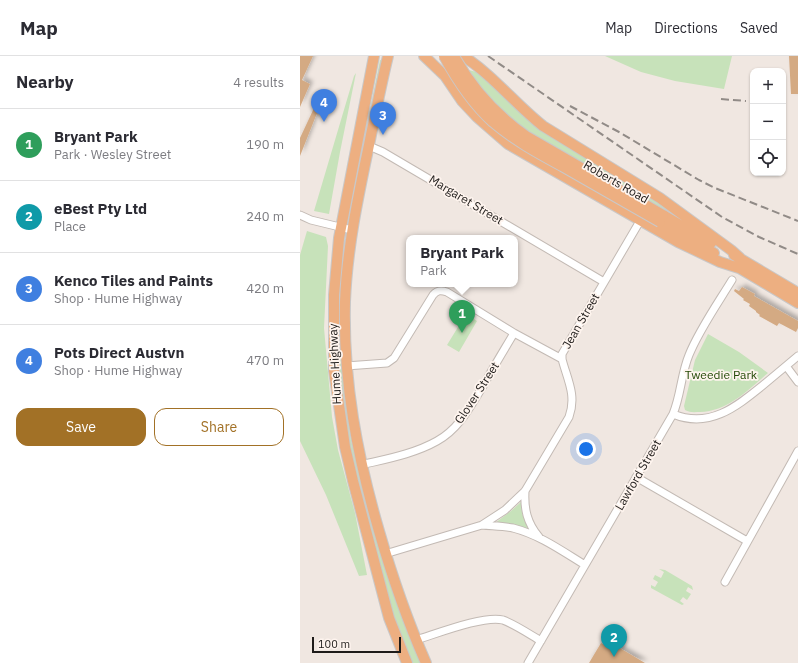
<!DOCTYPE html>
<meta charset="utf-8">
<style>
body{margin:0;font-family:"IBM Plex Sans",sans-serif;background:#f2f2f3;color:#2b2b33}
.controls{position:absolute;right:12px;top:12px;display:grid;overflow:hidden;border-radius:8px;box-shadow:0 1px 3px #0004}
.controls button{width:36px;height:36px;display:grid;place-items:center;padding:0;border:0;border-bottom:1px solid #e1e1e2;background:#fff;color:#2b2b33;font:20px sans-serif}
.scale{position:absolute;left:12px;bottom:10px;width:89px;box-sizing:border-box;padding-left:4px;border:2px solid #1e1b19;border-top:0;font-size:11px;line-height:14px;white-space:nowrap;color:#1e1b19;-webkit-text-stroke:3px #fef4ee;paint-order:stroke}
.you{position:absolute;left:286px;top:393px;width:14px;height:14px;margin:-10px;border:3px solid #fff;border-radius:50%;background:#1a73e8;box-shadow:0 0 0 6px #1a73e833}
.badge{display:grid;place-items:center;width:26px;height:26px;border-radius:50%;background:#a27126;color:#fff;font-size:13px;font-weight:700}
.pin{position:absolute;translate:-50% -33px;filter:drop-shadow(0 1px 2px #0008)}
.pin::after{content:'';position:absolute;top:21px;width:14px;height:12px;background:inherit;clip-path:polygon(0 0,100% 0,50% 100%)}
.popup{position:absolute;left:106px;top:179px;width:112px;height:52px;box-sizing:border-box;display:grid;place-content:center;border-radius:8px;background:#fff;filter:drop-shadow(0 1px 3px #0005);font-size:13px;white-space:nowrap;color:#7c7c81}
.popup b{font-size:15px;color:#2b2b33}
.popup::after{content:'';position:absolute;left:50%;top:100%;margin-left:-8px;border:8px solid transparent;border-top-color:#fff}
.list{margin:0;padding:0;list-style:none}
h2{display:flex;justify-content:space-between;align-items:center;height:52px;margin:0;padding:0 16px;font-size:17px}
h2 small{font-size:13px;font-weight:400;color:#7c7c81}
.list li{display:grid;grid-template-columns:26px 1fr auto;gap:12px;align-items:center;box-sizing:border-box;height:72px;padding:0 16px;border-top:1px solid #e1e1e2}
.list b{display:block;font-size:15px;white-space:nowrap}
.list p{margin:0;font-size:13px;white-space:nowrap;color:#7c7c81}
.list em{font-size:13px;font-style:normal;color:#7c7c81}
.actions{display:flex;gap:8px;padding:12px 16px}
.actions a{flex:1;padding:9px 0;border:1px solid #a27126;border-radius:12px;text-align:center;font-size:14px;color:#a27126}
.actions .main{background:#a27126;color:#fff}
.icon{flex:none;width:22px;height:22px;fill:none;stroke:currentColor;stroke-width:2;stroke-linecap:round;stroke-linejoin:round}
.map{position:relative;flex:none;width:498px;height:607px;overflow:hidden}
header{display:flex;align-items:center;gap:24px;box-sizing:border-box;height:56px;padding:0 20px;background:#fff;border-bottom:1px solid #e1e1e2}
header strong{font-size:19px}
nav{display:flex;gap:22px;margin-inline-start:auto;font-size:14px}
main{display:flex}
aside{flex:1;background:#fff}
.map>svg:first-child{display:block}
.green{fill:#c7e2ba}
.building{fill:#d4aa83;filter:url(#shadow)}
.lines{fill:none;stroke-linecap:round;stroke-linejoin:round}
.minor-casing{stroke:#c3bab4;stroke-width:9}
.highway-casing{stroke:#c9c8c8;stroke-width:12}
.minor{stroke:#fff;stroke-width:7}
.highway{stroke:#edaf81;stroke-width:10}
.rail{stroke:#918b87;stroke-width:2;stroke-dasharray:8 4;stroke-linecap:butt}
.highway-bridge-casing{stroke:#c9c8c8;stroke-width:12;stroke-linecap:butt}
.highway-bridge{stroke:#edaf81;stroke-width:10}
.labels{text-anchor:middle;stroke-width:3.5;stroke-linejoin:round;paint-order:stroke}
.street-label{font-size:12px;fill:#1e1b19;stroke:#fef4ee}
.park-label{font-size:12px;fill:#244a07;stroke:#fef4ee}
</style>
<header>
<strong>Map</strong>
<nav><a>Map</a><a>Directions</a><a>Saved</a></nav>
</header>
<main>
<aside>
<h2>Nearby<small>4 results</small></h2>
<ul class="list">
<li><span class="badge" style="background:#2e9e5b">1</span><div><b>Bryant Park</b><p>Park · Wesley Street</p></div><em>190 m</em></li>
<li><span class="badge" style="background:#0f9aa8">2</span><div><b>eBest Pty Ltd</b><p>Place</p></div><em>240 m</em></li>
<li><span class="badge" style="background:#3f7fe0">3</span><div><b>Kenco Tiles and Paints</b><p>Shop · Hume Highway</p></div><em>420 m</em></li>
<li><span class="badge" style="background:#3f7fe0">4</span><div><b>Pots Direct Austvn</b><p>Shop · Hume Highway</p></div><em>470 m</em></li>
</ul>
<div class="actions"><a class="main">Save</a><a>Share</a></div>
</aside>
<div class="map">
<svg width="498" height="607" viewBox="0 0 498 607">
<defs>
<filter id="shadow"><feDropShadow dx="3" dy="-3" stdDeviation="2" flood-color="#0004"/></filter>
</defs>
<rect width="100%" height="100%" fill="#f0e7e1"/>
<path class="green" d="M305,0h127l-8,33 -49,-8 -34,-9z
M80,4l3,1 -19,90 -7,18 1,-11 6,-18z
M169,14l11,3 12,11 202,144 -176,-103c-20,-16 -35,-33 -50,-54z
M56,17l-16,79 -11,62 -15,-3 40,-135z
M7,175l19,6 2,9 -4,82 8,89 6,33 17,63 12,62 -8,1 -33,-81 -26,-54v-186z
M44,181l1,10 -3,37 -1,61 4,53 6,42 14,58 56,165h-10l-18,-48 -42,-161 -9,-54 -4,-39v-74z
M166,258l11,7 -18,31 -12,-7z
M408,278l31,18 29,21c-20,17 -40,38 -68,39 -5,0 -10,1 -15,-2l-1,-4 11,-46z
M221,446l1,11 6,16 -33,-6 16,-12z
M359,513l6,1 27,16 1,4 -5,-3 -2,4 5,3 -4,6 -4,-3 -3,4 4,3 -2,1 -31,-17v-3l4,2 3,-5 -5,-3 2,-4 6,3 3,-6z"/>
<path class="building" d="M0,0h13l-11,24 8,4 -10,23z
M489,0h9v38h-7z
M15,50l4,2 -19,48v-18z
M442,231l13,7 -1,2 44,25v7l-2,4 -17,-9 -2,3 -18,-10 1,-1 -4,-3v-1l-7,-5 1,-2 -7,-4 1,-1 -10,-8 1,-2 4,2z
M301,587l15,8 2,-4 27,16h-56z"/>
<g class="lines">
<defs>
<path id="minor" d="M69,90l14,6 221,130
M0,159l11,5 41,10
M46,310l41,-3 7,-5 39,-63c4,-5 8,-5 14,-3l67,41 48,26
M486,310l12,16
M373,358c36,15 63,-7 89,-28 12,-10 24,-20 36,-30
M61,409c25,-6 53,-11 76,-24 22,-12 33,-34 46,-55 10,-18 21,-36 31,-53
M336,421l111,64
M225,435c-1,18 2,32 14,46
M182,469l23,-15 20,-19 44,-74c8,-22 -2,-38 -7,-58v-5l78,-133
M85,498l97,-29c10,1 21,1 31,3 27,7 49,23 72,37
M425,526l73,-131
M116,584c20,-6 68,-25 87,-20 13,5 26,14 38,21
M228,607l145,-249c8,-19 8,-40 16,-59 10,-25 29,-52 43,-75"/>
<path id="highway" d="M74,0l-35,182 -5,57v76l11,76 8,34 36,137 18,45
M88,0c-7,29 -13,59 -19,89 -11,52 -22,104 -24,157 -2,79 12,153 34,229 13,45 28,89 47,132
M124,0l21,20 17,25 15,16 31,27 170,98 42,20 22,7
M163,0c30,19 52,48 80,70l117,72 71,52 9,8
M363,159l48,28
M360,166l54,31
M434,199l64,38
M436,210l62,37"/>
</defs>
<use href="#minor" class="minor-casing"/>
<use href="#highway" class="highway-casing"/>
<use href="#minor" class="minor"/>
<use href="#highway" class="highway"/>
<path class="rail" d="M188,0l234,161 37,20 39,17
M421,43l25,2
M270,50l49,26 80,48 16,8 83,33"/>
<defs>
<path id="highway-bridge" d="M144,0c13,24 29,48 49,66 21,18 45,31 69,44 33,19 65,37 98,56
M154,0c18,33 41,58 72,80l137,79"/>
</defs>
<use href="#highway-bridge" class="highway-bridge-casing"/>
<use href="#highway-bridge" class="highway-bridge"/>
</g>
<g class="labels">
<g class="street-label">
<text transform="translate(316 126) rotate(30)" y="4">Roberts Road</text>
<text transform="translate(166 144) rotate(31)" y="4">Margaret Street</text>
<text transform="translate(281 265) rotate(-60)" y="4">Jean Street</text>
<text transform="translate(35 308) rotate(-93)" y="4">Hume Highway</text>
<text transform="translate(177 337) rotate(-57)" y="4">Glover Street</text>
<text transform="translate(338 419) rotate(-60)" y="4">Lawford Street</text>
</g>
<g class="park-label">
<text x="421" y="323">Tweedie Park</text>
</g>
</g>
</svg>
<div class="controls">
<button>+</button>
<button>−</button>
<button><svg class="icon" aria-label="locate" viewBox="0 0 24 24"><circle cx="12" cy="12" r="6"/><path d="M12 2v4M12 18v4M2 12h4M18 12h4"/></svg></button>
</div>
<div class="scale">100 m</div>
<div class="you"></div>
<div class="pin badge" style="left:162px;top:277px;background:#2e9e5b">1</div>
<div class="popup"><b>Bryant Park</b>Park</div>
<div class="pin badge" style="left:314px;top:601px;background:#0f9aa8">2</div>
<div class="pin badge" style="left:83px;top:79px;background:#3f7fe0">3</div>
<div class="pin badge" style="left:24px;top:66px;background:#3f7fe0">4</div>
</div>
</main>
